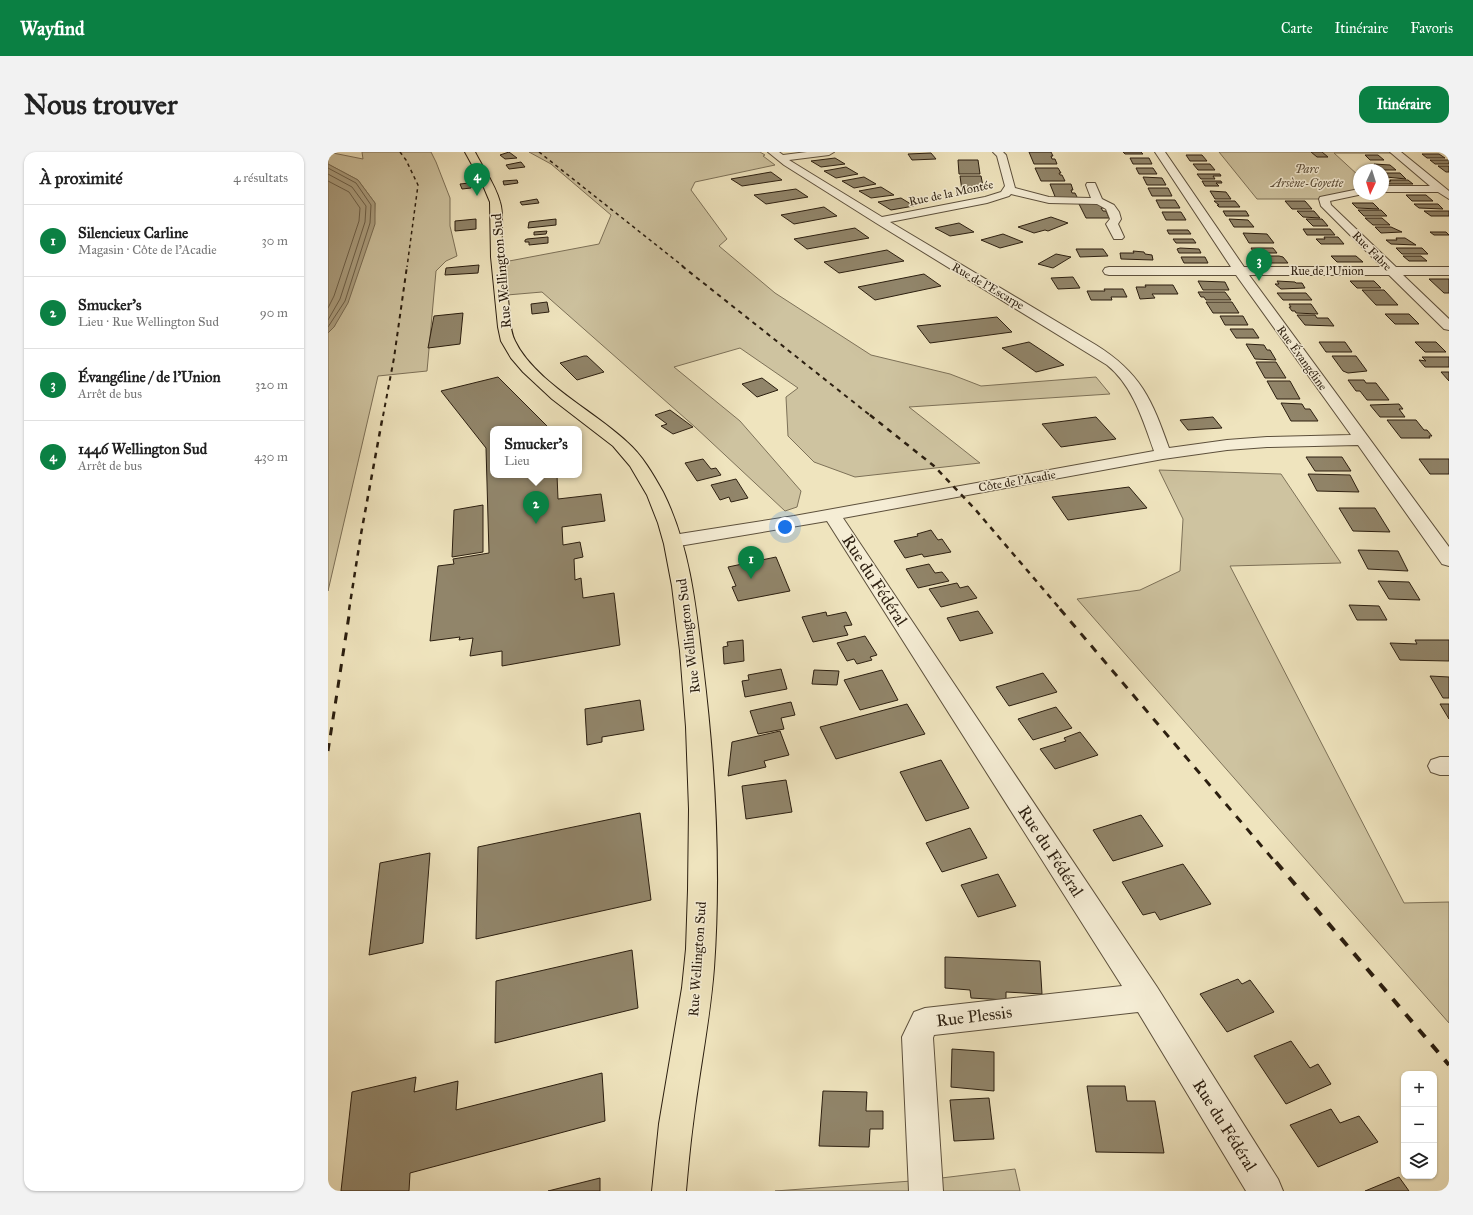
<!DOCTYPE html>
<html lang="fr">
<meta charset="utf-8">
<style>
body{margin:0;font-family:"IM FELL Great Primer",serif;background:#f2f2f2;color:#222}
.controls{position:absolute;right:12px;bottom:12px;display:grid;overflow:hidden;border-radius:8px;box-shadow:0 1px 3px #0004}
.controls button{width:36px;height:36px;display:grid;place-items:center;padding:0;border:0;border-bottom:1px solid #e0e0e0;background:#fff;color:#222;font:20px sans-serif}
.compass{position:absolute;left:1025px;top:12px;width:36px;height:36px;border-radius:50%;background:#fff;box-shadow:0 1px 3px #0004;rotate:184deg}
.you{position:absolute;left:457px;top:375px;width:14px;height:14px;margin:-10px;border:3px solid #fff;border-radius:50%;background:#1a73e8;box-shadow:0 0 0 6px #1a73e833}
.badge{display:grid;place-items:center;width:26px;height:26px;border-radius:50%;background:#0b8043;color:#fff;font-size:13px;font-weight:700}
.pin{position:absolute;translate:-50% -33px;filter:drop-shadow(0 1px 2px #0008)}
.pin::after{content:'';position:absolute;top:21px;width:14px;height:12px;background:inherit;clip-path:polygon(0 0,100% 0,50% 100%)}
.popup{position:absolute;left:162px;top:274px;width:92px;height:52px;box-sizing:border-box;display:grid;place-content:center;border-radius:8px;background:#fff;filter:drop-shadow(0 1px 3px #0005);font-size:13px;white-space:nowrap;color:#767676}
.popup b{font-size:15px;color:#222}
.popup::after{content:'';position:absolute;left:50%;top:100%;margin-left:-8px;border:8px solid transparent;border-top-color:#fff}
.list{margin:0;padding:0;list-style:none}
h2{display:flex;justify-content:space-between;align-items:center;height:52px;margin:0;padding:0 16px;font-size:17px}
h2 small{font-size:13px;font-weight:400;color:#767676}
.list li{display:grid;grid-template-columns:26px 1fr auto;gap:12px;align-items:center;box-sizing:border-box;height:72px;padding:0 16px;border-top:1px solid #e0e0e0}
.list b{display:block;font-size:15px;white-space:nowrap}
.list p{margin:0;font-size:13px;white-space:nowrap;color:#767676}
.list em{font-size:13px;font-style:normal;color:#767676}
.icon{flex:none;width:22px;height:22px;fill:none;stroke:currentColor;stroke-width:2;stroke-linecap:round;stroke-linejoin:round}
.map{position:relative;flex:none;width:1121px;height:1039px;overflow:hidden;border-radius:12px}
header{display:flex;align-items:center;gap:24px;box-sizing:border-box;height:56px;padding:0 20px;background:#0b8043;color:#fff}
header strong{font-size:19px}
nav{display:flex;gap:22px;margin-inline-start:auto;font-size:14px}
.intro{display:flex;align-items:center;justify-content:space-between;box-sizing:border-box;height:96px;padding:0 24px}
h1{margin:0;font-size:28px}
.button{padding:10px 18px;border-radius:12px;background:#0b8043;color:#fff;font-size:14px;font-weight:700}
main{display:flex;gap:24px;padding:0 24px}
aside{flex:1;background:#fff;border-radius:12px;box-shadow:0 1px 3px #0004}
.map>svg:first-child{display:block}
.green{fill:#cec3a0;stroke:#7d7158}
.water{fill:#ada183;stroke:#796d55}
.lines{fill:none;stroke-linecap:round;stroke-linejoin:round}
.shore{stroke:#6c604a;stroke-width:1}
.building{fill:#91856a;stroke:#2c1f10}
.minor-casing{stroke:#5d503c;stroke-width:2}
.major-casing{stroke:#2c1f10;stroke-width:2}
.minor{fill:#f5edd5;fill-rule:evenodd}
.major{fill:#efe4be;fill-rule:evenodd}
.rail-far4{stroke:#2c1f10;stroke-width:1.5;stroke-dasharray:3.5 3.5;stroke-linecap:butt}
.rail-far3{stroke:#2c1f10;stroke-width:2;stroke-dasharray:4.5 4.5;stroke-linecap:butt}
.rail-far2{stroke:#2c1f10;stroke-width:2.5;stroke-dasharray:5.5 5.5;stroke-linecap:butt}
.rail-far1{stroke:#2c1f10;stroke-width:3;stroke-dasharray:8 8;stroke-linecap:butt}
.rail{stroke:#2c1f10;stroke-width:4;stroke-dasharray:10 10;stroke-linecap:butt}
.labels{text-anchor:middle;stroke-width:3;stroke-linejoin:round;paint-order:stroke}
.far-park-label{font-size:12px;font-style:italic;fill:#5d503b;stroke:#f5edd5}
.far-street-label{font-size:12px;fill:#2c1f10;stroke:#f5edd5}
.street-label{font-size:14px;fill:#2c1f10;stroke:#f5edd5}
.near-street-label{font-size:17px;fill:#2c1f10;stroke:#f5edd5}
</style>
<header>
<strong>Wayfind</strong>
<nav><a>Carte</a><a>Itinéraire</a><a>Favoris</a></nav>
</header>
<div class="intro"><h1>Nous trouver</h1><a class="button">Itinéraire</a></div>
<main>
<aside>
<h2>À proximité<small>4 résultats</small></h2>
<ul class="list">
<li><span class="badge">1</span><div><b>Silencieux Carline</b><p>Magasin · Côte de l'Acadie</p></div><em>30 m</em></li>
<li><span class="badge">2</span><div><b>Smucker's</b><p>Lieu · Rue Wellington Sud</p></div><em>90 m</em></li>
<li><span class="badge">3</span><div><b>Évangéline / de l'Union</b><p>Arrêt de bus</p></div><em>320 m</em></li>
<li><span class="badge">4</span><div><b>1446 Wellington Sud</b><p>Arrêt de bus</p></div><em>430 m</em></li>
</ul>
</aside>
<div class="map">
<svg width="1121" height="1039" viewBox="0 0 1121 1039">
<rect width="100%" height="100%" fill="#efe4be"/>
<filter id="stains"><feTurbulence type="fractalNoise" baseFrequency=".005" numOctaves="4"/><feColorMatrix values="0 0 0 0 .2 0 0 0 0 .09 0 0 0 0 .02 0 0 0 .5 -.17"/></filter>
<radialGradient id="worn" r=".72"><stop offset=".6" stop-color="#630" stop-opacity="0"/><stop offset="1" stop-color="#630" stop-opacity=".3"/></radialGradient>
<path class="green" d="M0,0l35,7 -1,-7h69l5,10 14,36v28l7,30 -11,5 -10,10 -9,100 -49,5 -50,215v-258l6,-6 40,-103 1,-21 -17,-23 -30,-16z
M201,0h231l5,3 -2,1 12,9 -80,17 -4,8 36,49 -8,7 56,47 96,62 79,19 31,12 115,-9 14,17 -201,13 71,56 -125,14 -41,-15 -26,-26 -2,-39 12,-9 -58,-40 -66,19 66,54 61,70 -4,16 -12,4 -90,-84 -153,-135 -35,3 -3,-33 95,-18 12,-29 -60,-51z
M891,0h176l1,1h-62l25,23v16l-35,7h-67z
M831,318l122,4 60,89 -111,3 174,337 45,-1v121l-372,-424 63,-9 40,-19 3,-52z
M687,1017l5,22h-245l150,-11z"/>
<path class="water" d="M0,12l30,16 17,23v21l-27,79 -14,24 -6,6z"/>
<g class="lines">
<path class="shore" d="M0,16l28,15 15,22 -1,18 -25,78 -17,26
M0,22l24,13 14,19 -1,16 -25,77 -12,21
M0,29l21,11 11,16 -1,13 -25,75 -6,12"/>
</g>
<path class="building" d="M181,0l8,6 -12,1 -5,-4z
M701,0h22l2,4h-2l1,3h3l2,5h-23z
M795,0h18l2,2h-18z
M983,0h11l6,5h-11z
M603,1l5,6 -24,1 -4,-6z
M1094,2h17l6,4h-18z
M858,3h16l5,6h-17z
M1037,3h13l6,5h-14z
M507,6l10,6 -24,3 -10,-6z
M802,6h19l3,6h-19z
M630,8h20l2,14h-21z
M1102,8h19v4h-14z
M193,10l4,5 -16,2 -3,-4z
M865,12h17l5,6h-17z
M1046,12l16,1 6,5h-16z
M1110,14h11v6h-3z
M518,15l12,7 -22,4 -12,-7z
M707,16h23l3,5h-2l1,2h2l3,6h-24z
M808,16h17l4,6h-18z
M443,20l11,8 -40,6 -11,-7z
M1055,21h17l6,6 -20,-2z
M869,22h23l1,2h-8l2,3h-14z
M632,24h21l3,15h-22z
M536,25l12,7 -22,4 -12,-7z
M815,25l19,1 4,7h-19z
M189,28l1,3 -14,2 -1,-4z
M1062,28h18l5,4h-25l-4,-3h7z
M874,29h19l1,2h-6l3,3h-14z
M141,31l2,5 -9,1 -2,-5z
M722,32h21l2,6h-2l1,3h3l3,6h-22z
M553,35l13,8 -23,3 -12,-7z
M820,36h20l4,8h-20z
M468,37l12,8 -42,7 -12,-9z
M882,39l16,1 5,7h-16z
M1078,43h20l7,6h-21z
M573,46l13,8 -23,4 -13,-8z
M209,47l2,4 -17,2 -2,-3z
M828,48h19l5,8h-20z
M886,49h21l5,6h-21l-2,-2h2z
M957,49h20l7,8h-20z
M750,50h23l3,6h-3l2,3h3l3,7h-23z
M1024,51h21l6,6 -22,-1z
M1086,52h24l5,5 -24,-1z
M496,55l13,9 -43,8 -13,-9z
M1030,58h23l6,6h-23z
M895,59h23l3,5h-23z
M969,59h17l6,7 -17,-1z
M1096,59h25v5h-18z
M834,60h19l5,8h-20z
M723,65l17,6 -20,8 -3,-1 -11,3 -16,-6z
M1037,66h17l8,7h-17z
M148,67v10l-21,2v-10z
M228,67v6l-28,3 1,-6z
M901,67l19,1 6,7h-20z
M978,67h16l6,7h-15z
M631,71l15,9 -24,4 -15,-8z
M1047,75h16l11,5 -21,1z
M527,76l14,10 -62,11 -13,-10z
M975,77h27l5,6h-28z
M839,78h21l3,4h-22z
M219,79l-1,3 -12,1v-3z
M1102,80h16l3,3h-15z
M915,81l24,1 7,9h-25z
M675,82l20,8 -23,6 -19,-8z
M220,85v6l-19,2v-3h-4v-2l2,-1z
M996,85h14l6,7h-23l-5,-5h9z
M1068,86h9l11,7 -25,-1 -5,-4h11z
M845,87h20l3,4h-20z
M852,96l19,1 2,4h-22l-2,-4z
M923,96h22l4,5h-23z
M1068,96h26l6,6h-26z
M748,97h27l5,7 -28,1z
M559,98l17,11 -65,12 -15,-11z
M805,99l11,1 1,2 7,1 1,5 -32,-1 -1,-6h14z
M728,102l15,3 -18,11 -15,-4z
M940,104h11l4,1 5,6h-28l-4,-6h14z
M1003,104h25l7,6h-26z
M1075,104h18l6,5h-18z
M853,105h24l3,6h-24z
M151,113l-1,8 -33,2 1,-7z
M596,122l17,12 -66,14 -17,-13z
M745,125l7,11 -22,1 -7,-11z
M1101,127h20v14h-5z
M870,129l27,1 4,8h-26z
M949,129l18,1 1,1h6l3,5 -24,1 -6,-5h4z
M1022,129h24l7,7h-24z
M817,133h28l5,9h-26l3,4 -15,1 -4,-12h10z
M776,137h19l4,8h-16l1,3h-21l-4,-9h18z
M1034,138h22l14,15h-22z
M870,140h27l6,8h-25l-2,-3h-3z
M949,141h29l6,7h-29z
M219,150l2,10 -17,2 -1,-10z
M878,150h26l7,11h-26z
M961,152h22l7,10 -22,-1 -1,-2h-3l-3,-4h2z
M135,161l-3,31 -32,4 6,-32z
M1057,162h24l10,10h-24z
M969,163h18l2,3h11l6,8 -29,-1z
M892,164h23l5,9h-23z
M669,165l15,15 -82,11 -13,-17z
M902,177h23l6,9h-23z
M701,190l35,23 -28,7 -34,-24z
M991,190h26l7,10h-26z
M1087,190h21l10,10h-21z
M918,192l18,1 3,5h3l6,10 -21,-1z
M256,204h3l17,16 -27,8 -17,-17z
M1004,204h24l11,15 -19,2 -5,-2z
M1094,205h27v10h-24l-6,-7 7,1z
M928,210h20l10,16h-21z
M1113,220h8v9z
M170,225l52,52h-57v46h64l1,24 43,-5 4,27 -43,6 1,18 17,-3 3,15 -9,2 1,21 6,-2 2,20 31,-5 6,52 -118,21v-15l-32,5 3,-18 -14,2 1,-3 -30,4 8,-75 16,-2 -1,-5 36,-6 -3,-105 -45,-57z
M434,226l16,12 -21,7 -15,-13z
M1020,228h16l2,3h10l13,17h-22l-7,-9h-4z
M939,229h23l10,18h-23z
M953,251l21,1 3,5h5l8,12h-27z
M1071,252l4,5h-4l6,8h-25l-10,-12z
M342,258l23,17 -20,7 -12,-8 6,-2 -12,-9z
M768,265l20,22 -55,8 -19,-23z
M885,265l9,11 -34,2 -8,-10z
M1059,268h29l8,10h3l5,6h-3l1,2h-29z
M978,305h36l9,14h-36z
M375,307l8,10 5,-1 5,7 -24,6 -12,-18z
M1091,307h30v15h-19z
M980,322l42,1 9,17 -42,-1z
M408,327l12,19 -17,4 -2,-5 -9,3 -9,-15z
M801,335l18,21 -79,12 -16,-23z
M155,353v47l-31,5 2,-47z
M1011,356h36l15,24 -37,-1z
M603,378l7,10 4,-1 9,13 -27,5 -2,-3 -17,4 -11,-17 24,-5 -1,-2z
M1030,398l40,1 10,20 -40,-2z
M448,405l14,34 -52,10 -6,-14 4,-1 -8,-19z
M601,412l6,9 7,-1 7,9 -31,7 -12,-19z
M1050,429l31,1 11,18 -31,-1z
M629,431l3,5 8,-2 9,12 -36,9 -12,-18z
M1021,453l30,1 8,14h-30z
M650,459l15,22 -33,8 -13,-23z
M498,460l1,4 19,-4 6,13 -8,1 4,9 -35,7 -11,-25z
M537,484l12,19 -7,2 2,3 -15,4 -3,-5 -7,2 -10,-18z
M415,488l1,21 -20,3 -1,-17 5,-1 -1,-4z
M1087,488h34v21l-49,-1 -10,-17 27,1z
M453,517l6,20 -42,8 -3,-16 7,-1 -1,-5z
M486,518l25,1 -2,14 -25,-1z
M554,518l16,30 -38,10 -16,-30z
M715,521l14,19 -48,14 -13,-19z
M1102,524l19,1v21h-6z
M312,548l4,30 -42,7v5l-15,3 -2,-36z
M463,550l4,13 -14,3 3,11 -26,5 -8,-23z
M579,552l18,30 -89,25 -16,-32z
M1112,552h9v15z
M728,555l16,21 -39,12 -15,-21z
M452,579l9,24 -25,6 2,6 -38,9 4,-34z
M752,580l18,23 -43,14 -15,-20 26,-8 -2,-3z
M613,608l28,48 -43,13 -26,-49z
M458,628l6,32 -46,7 -4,-33z
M312,661l11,87 -175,39 2,-92z
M813,663l22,31 -50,15 -20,-31z
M642,676l17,30 -45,14 -16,-29z
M102,701l-7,90 -54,12 11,-92z
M855,712l28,40 -51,16 -5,-8 -12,3 -21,-33z
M670,722l18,32 -38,11 -17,-32z
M304,798l6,58 -143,35 1,-62z
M617,805l95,4 2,33 -36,-2v8l-35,-2 -1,-8 -25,-2z
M910,827l4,5 8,-4 24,32 -47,20 -27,-38z
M963,889l19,27 8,-4 13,20 -45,20 -32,-48z
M624,897l42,3v39l-43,-4z
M274,921l3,48 -195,52 -1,18h-68l11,-99 64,-15 -2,15 44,-11 -2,29z
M759,934h38l2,15h28l9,52 -68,-1z
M495,939l44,1 -1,19h17v18h-13l-1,18 -50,-1z
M661,946l5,41 -40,2 -4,-41z
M1003,957l9,14 19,-7 19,26 -60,25 -28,-42z
M1071,1025l10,14h-44z
M272,1026v13h-52z"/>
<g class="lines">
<defs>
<path id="minor" d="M440,0h11l4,3 24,-3h27l-5,3 -40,5 93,57 103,-20 16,-5 4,-6 -8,-30 -4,-4h10l3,3 9,33 34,9 42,1 -5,-13 1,-2h8l7,16 12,6 5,7 2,7 -3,5 6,13 -2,2h-8l-8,-15 4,-5 -4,-10 -9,-5 -48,-1 -38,-9 -2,2 -22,7 -97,19 206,123c45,28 56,55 73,103l58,-8 40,-3 84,-2 -115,-160h-127l-4,-1 -2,-3 2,-3 4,-1h122l-76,-115h10l79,115h138l-61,-61 -2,-7 1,-2 39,-8v5h4l-33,7 1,4 65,62h53v8h-46l46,44v11l-5,-1 -55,-54h-140l200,272v19l-7,-2 -84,-119 -91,2 -40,3 -64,9 -320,59 314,469 121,192 5,12h-37l-108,-179 -204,23 -1,3 10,153h-34l-7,-154 12,-25 11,-4 197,-22 -295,-465 -154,26 -7,-2 -2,-4 2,-4 7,-2 121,-19 360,-65c-11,-31 -21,-65 -47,-86l-231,-142 -92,-58z
M1062,0h11l48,39v8l-11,-7h-55v-6h47z
M1112,605h9v18h-9l-9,-3 -3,-6 3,-6z"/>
<path id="major" d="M137,0h10c8,16 20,32 25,50 4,13 1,26 2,39 0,22 5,45 7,67 1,11 1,23 6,33 19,40 79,70 112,101 15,13 26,32 36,50 27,54 33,115 40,174 12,97 18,204 11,302 -4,53 -15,104 -21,156 -3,22 -5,45 -7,67h-34l7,-67 23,-136 4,-39 2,-59 1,-81 -3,-82 -6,-76 -8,-65 -8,-42 -6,-21 -11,-28 -17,-29 -17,-20 -61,-47 -29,-27 -12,-14 -10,-17 -3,-14 -7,-70 -1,-55 -8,-19z"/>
</defs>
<use href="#minor" class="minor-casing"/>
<use href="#major" class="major-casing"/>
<use href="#minor" class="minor"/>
<use href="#major" class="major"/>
<path class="rail-far4" d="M72,0l6,8 12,25 -11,82
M211,0l145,115"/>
<path class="rail-far3" d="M354,114l189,150
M55,264l11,-58 13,-92"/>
<path class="rail-far2" d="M542,263l64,51 40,42 87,102
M21,458l12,-76 22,-119"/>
<path class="rail-far1" d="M732,457l216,254
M0,599l22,-142"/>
<path class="rail" d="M948,710l173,203"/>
</g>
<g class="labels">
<g class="far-park-label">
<text x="979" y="21">Parc<tspan x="979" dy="14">Arsène-Goyette</tspan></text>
</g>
<g class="far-street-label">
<text transform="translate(623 41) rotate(-12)" y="4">Rue de la Montée</text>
<text transform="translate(1044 99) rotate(45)" y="4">Rue Fabre</text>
<text x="999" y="123">Rue de l'Union</text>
<text transform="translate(660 134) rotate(30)" y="4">Rue de l'Escarpe</text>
<text transform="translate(974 206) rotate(54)" y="4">Rue Évangéline</text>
<text transform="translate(689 329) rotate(-10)" y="4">Côte de l'Acadie</text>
</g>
<g class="street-label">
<text transform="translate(173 119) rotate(-95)" y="5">Rue Wellington Sud</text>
<text transform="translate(360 484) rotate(-97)" y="5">Rue Wellington Sud</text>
<text transform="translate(369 807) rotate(-86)" y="5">Rue Wellington Sud</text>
</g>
<g class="near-street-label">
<text transform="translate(547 428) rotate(57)" y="6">Rue du Fédéral</text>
<text transform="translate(723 699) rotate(57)" y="6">Rue du Fédéral</text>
<text transform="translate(646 864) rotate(-7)" y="6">Rue Plessis</text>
<text transform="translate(897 973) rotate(58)" y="6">Rue du Fédéral</text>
</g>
</g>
<rect width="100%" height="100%" filter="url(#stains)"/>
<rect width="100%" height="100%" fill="url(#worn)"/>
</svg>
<div class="controls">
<button>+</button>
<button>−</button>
<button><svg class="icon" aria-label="layers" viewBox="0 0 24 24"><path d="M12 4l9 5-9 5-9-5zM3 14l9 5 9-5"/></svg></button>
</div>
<svg class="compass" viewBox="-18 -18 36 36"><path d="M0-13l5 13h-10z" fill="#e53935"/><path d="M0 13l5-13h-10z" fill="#767676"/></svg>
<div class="you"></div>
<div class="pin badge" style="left:423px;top:427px">1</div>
<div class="pin badge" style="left:208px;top:372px">2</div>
<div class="popup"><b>Smucker's</b>Lieu</div>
<div class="pin badge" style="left:931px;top:129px">3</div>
<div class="pin badge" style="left:149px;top:44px">4</div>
</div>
</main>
